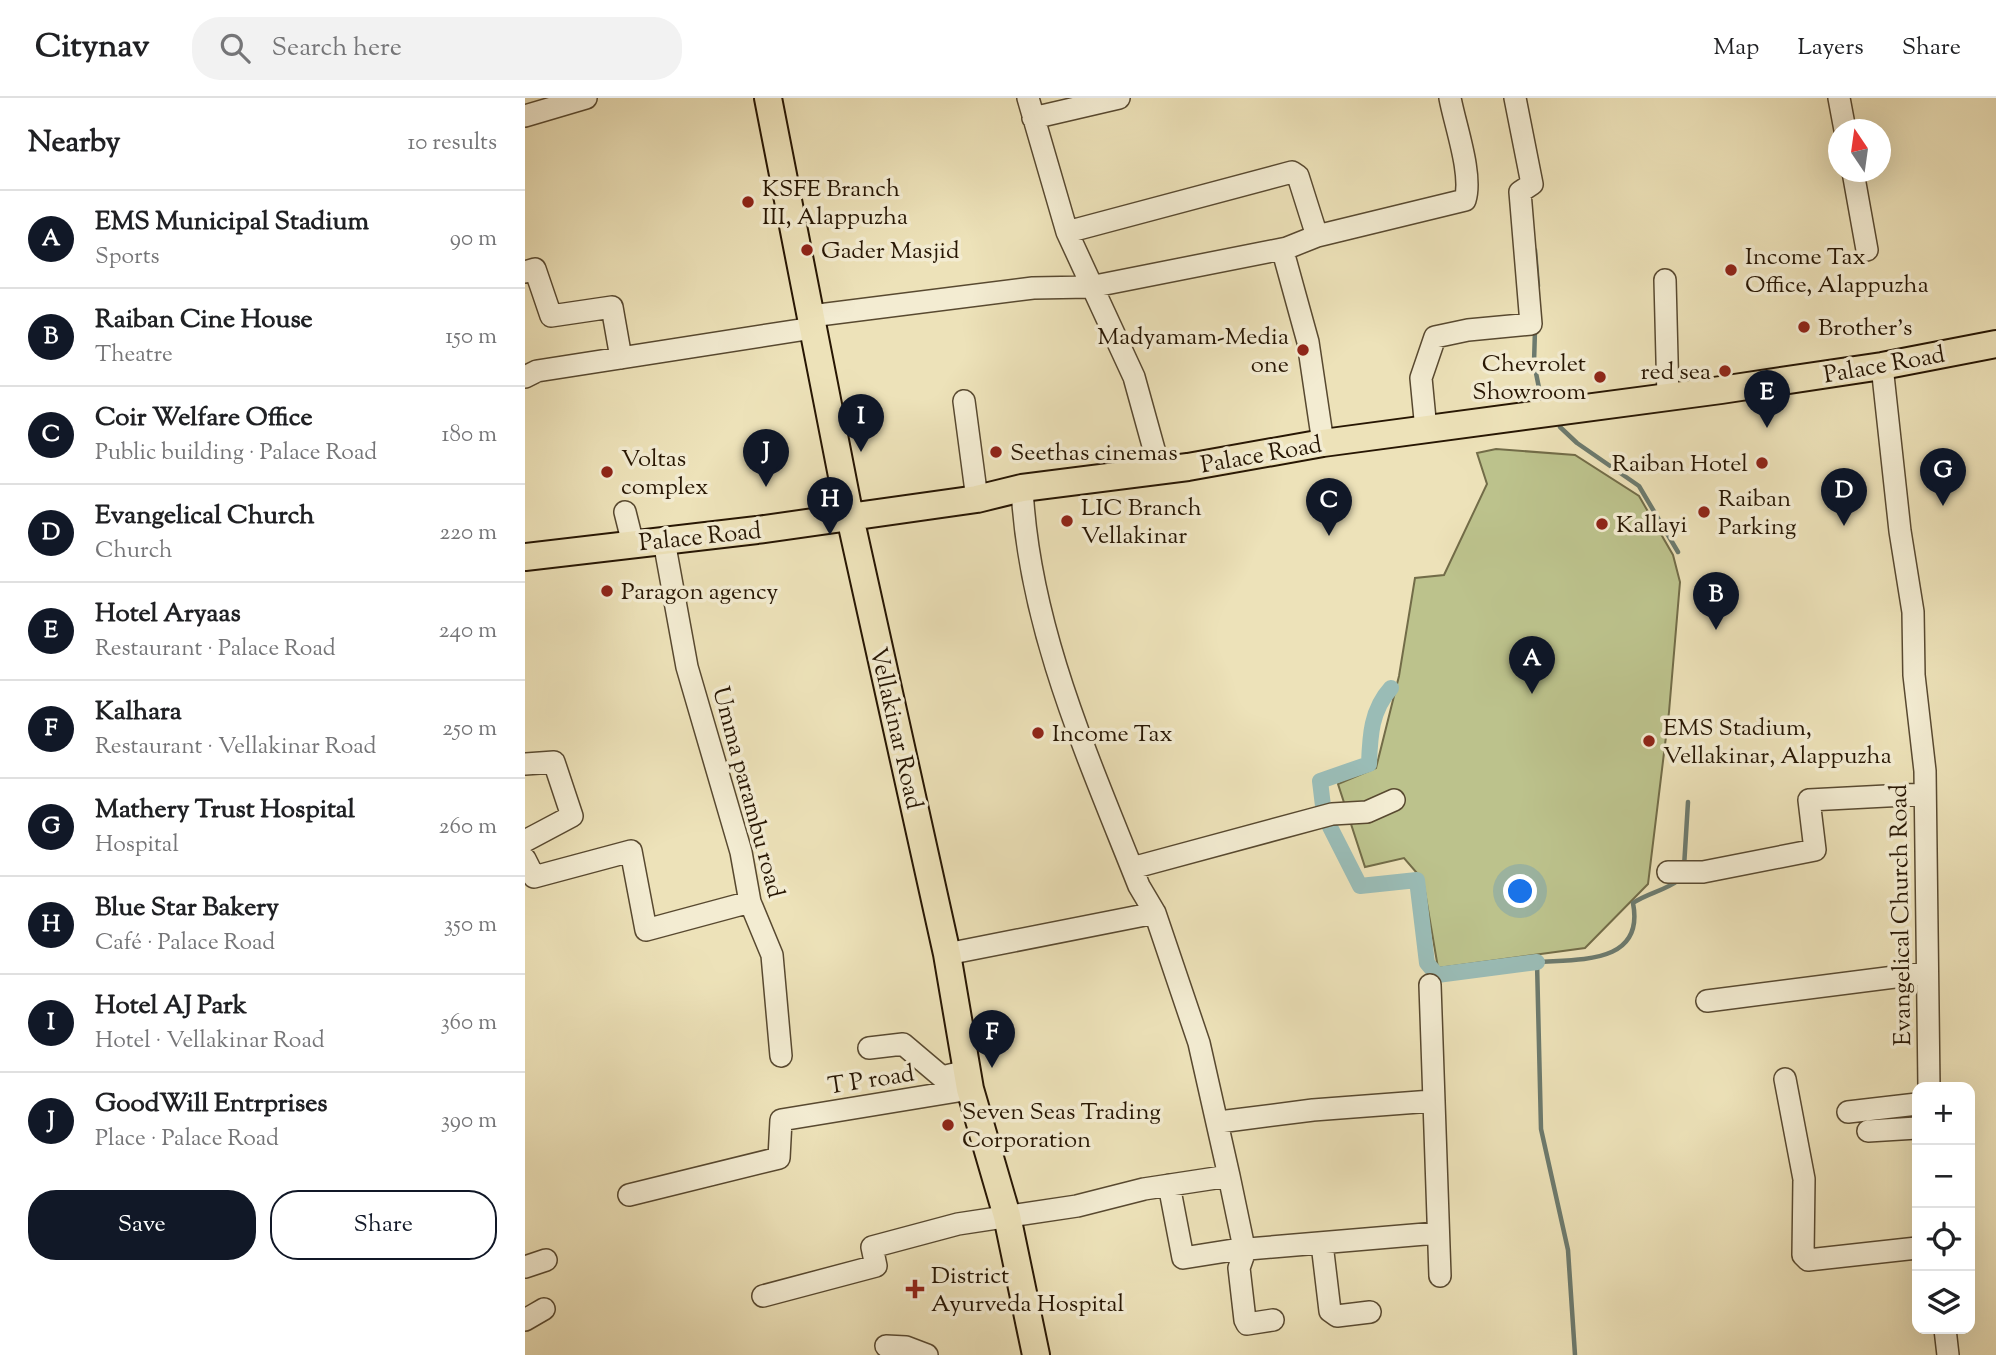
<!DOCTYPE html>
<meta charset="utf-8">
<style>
body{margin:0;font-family:"Sorts Mill Goudy",serif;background:#f2f2f2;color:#202124}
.controls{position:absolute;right:21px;bottom:21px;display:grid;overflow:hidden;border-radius:14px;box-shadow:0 7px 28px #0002}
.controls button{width:63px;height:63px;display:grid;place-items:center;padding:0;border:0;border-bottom:2px solid #e0e0e0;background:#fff;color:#202124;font:35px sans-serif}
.compass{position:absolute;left:1303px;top:21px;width:63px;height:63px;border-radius:50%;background:#fff;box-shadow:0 7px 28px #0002;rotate:347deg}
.you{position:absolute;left:996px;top:794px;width:24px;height:24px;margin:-18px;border:5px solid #fff;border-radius:50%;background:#1a73e8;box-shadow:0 0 0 10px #1a73e833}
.badge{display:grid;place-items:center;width:46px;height:46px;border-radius:50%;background:#111827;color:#fff;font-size:23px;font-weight:700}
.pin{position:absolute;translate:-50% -58px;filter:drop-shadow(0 2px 4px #0008)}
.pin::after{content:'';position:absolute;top:37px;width:24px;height:21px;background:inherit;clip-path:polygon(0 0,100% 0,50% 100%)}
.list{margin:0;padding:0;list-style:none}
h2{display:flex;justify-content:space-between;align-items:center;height:91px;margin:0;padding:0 28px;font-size:30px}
h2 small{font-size:23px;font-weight:400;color:#757577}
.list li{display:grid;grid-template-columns:46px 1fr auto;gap:21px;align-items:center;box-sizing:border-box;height:98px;padding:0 28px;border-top:2px solid #e0e0e0}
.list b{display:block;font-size:26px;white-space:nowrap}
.list p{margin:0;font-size:23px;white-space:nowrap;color:#757577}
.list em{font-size:23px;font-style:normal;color:#757577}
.actions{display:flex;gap:14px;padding:21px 28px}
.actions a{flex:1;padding:16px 0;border:2px solid #111827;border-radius:28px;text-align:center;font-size:24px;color:#111827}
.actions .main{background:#111827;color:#fff}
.icon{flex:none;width:38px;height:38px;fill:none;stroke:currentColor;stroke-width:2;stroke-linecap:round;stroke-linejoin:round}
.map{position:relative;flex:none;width:1471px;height:1257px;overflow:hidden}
header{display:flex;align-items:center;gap:42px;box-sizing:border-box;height:98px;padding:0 35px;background:#fff;border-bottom:2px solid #e0e0e0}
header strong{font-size:33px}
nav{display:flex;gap:38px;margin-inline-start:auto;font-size:24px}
.search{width:490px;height:63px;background:#f2f2f2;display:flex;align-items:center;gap:18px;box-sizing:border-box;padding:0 24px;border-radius:28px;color:#757577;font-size:26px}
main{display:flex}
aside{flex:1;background:#fff}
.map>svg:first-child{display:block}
.green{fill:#bcc28c;stroke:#726c48;stroke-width:2}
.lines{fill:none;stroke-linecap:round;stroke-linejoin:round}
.stream{stroke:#6c7a6e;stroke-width:4.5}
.canal{stroke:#9abcb6;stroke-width:16}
.minor-casing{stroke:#584930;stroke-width:24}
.major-casing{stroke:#271603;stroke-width:30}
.minor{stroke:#f3ecd2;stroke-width:21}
.major{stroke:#ede2b9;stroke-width:26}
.poi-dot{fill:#8f2418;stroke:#f3ecd2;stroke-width:2.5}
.labels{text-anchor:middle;stroke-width:7;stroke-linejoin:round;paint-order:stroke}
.poi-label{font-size:24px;fill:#271603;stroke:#f3ecd2;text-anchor:start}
.street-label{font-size:24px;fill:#271603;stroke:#f3ecd2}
</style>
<header>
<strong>Citynav</strong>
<div class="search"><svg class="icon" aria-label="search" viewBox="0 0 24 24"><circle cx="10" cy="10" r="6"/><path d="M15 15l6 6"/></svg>Search here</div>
<nav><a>Map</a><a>Layers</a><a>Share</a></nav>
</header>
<main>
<aside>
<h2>Nearby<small>10 results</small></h2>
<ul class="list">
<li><span class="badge">A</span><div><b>EMS Municipal Stadium</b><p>Sports</p></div><em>90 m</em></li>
<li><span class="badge">B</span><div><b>Raiban Cine House</b><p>Theatre</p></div><em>150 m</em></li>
<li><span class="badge">C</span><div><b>Coir Welfare Office</b><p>Public building · Palace Road</p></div><em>180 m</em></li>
<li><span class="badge">D</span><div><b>Evangelical Church</b><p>Church</p></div><em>220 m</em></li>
<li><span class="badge">E</span><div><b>Hotel Aryaas</b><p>Restaurant · Palace Road</p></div><em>240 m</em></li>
<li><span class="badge">F</span><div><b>Kalhara</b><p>Restaurant · Vellakinar Road</p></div><em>250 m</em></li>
<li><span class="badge">G</span><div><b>Mathery Trust Hospital</b><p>Hospital</p></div><em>260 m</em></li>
<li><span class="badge">H</span><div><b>Blue Star Bakery</b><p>Café · Palace Road</p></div><em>350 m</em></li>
<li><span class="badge">I</span><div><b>Hotel AJ Park</b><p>Hotel · Vellakinar Road</p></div><em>360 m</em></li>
<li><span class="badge">J</span><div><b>GoodWill Entrprises</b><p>Place · Palace Road</p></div><em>390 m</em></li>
</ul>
<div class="actions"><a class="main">Save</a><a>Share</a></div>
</aside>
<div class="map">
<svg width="1471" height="1257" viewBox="0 0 1471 1257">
<rect width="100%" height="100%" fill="#ede2b9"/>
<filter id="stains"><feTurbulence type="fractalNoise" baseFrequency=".00286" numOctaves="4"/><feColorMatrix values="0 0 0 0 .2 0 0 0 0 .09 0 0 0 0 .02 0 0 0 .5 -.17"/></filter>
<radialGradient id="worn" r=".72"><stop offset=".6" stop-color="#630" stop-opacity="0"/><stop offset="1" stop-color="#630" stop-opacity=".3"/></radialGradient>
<path class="green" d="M971,351l79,6 64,41 34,59 7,27 -11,130 -21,172 -63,64 -147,20 -15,-88 -19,-22 -39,9 -27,-83 38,-16 23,-92 16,-98 29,-3 43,-91 -10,-31z"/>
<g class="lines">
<path class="stream" d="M1010,152l3,36
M1010,232l-1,33 6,30
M1035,329l17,16 62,43 39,66
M1159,769l4,-65
M1050,1257l-7,-105 -27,-121 -4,-167c41,-3 108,3 96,-59 15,-10 31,-12 46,-23"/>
<path class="canal" d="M798,708l-3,-25 49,-17c1,-28 2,-54 22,-76
M804,727l31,61 57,-6 10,83 10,12 100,-13"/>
<defs>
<path id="minor" d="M503,0l39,134 67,145 26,94
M1314,0l6,32
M0,18l61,-18
M508,20l86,-20
M1328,74l14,78
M542,134l225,-60 6,4 19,60
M0,174l10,-3 16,47 61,-9 9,51
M1140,182l3,118
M286,218l222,-28 57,-1 197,-39
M1357,268l18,165 13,81 1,63 11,96 4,316
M0,279l12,-6 276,-43
M439,303l13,98
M901,332l-5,-52 14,-41 33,-7 63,-6 -11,-132 12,-8 -17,-86
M798,345l-15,-101 -24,-87 3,-7 30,-12 148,-36c8,-25 -10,-75 -15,-102
M100,414l8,32
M139,443l23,126 54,185 9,50 22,53 9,101
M0,666l29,-2 18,54 -47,25
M0,761l9,18 97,-26 15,79 104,-28
M607,770l200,-54 35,-2 27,-12
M1143,774h35l112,-22 -6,-50 116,-6
M422,856l208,-41
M905,887l10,291
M1182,903l219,-28
M344,950l34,-4 39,33 25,-6
M1260,981l19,100 -1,76 5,5 109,-12
M1323,1014l69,-8
M694,1024l94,-12 119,-9
M1343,1033l49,-3
M704,1078l14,67 5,6 189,-16
M644,1087l14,73 63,-10 -7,20 6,52 2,4 26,-4
M104,1097l150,-37 2,-38 189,-31
M797,1146l8,67 7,5 33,-4
M0,1169l21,-7
M238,1198l113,-30 -4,-19 86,-23 119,-18 67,-17 85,-13 -30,-133 -44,-130 -16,-27c-51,-129 -110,-258 -117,-398
M0,1222l19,-11
M1420,1231l3,26
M361,1248l20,1 21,8"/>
<path id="major" d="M243,0l82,419 97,437 23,135 37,127 29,139
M0,459l232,-27 220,-31 45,-11 166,-21 135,-24 398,-53 161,-24 114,-22"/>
</defs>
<use href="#minor" class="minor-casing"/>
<use href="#major" class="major-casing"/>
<use href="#minor" class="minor"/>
<use href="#major" class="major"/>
</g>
<g class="poi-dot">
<circle cx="223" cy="104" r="7"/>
<circle cx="282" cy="152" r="7"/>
<circle cx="1206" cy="172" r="7"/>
<circle cx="1279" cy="229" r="7"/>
<circle cx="778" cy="252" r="7"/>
<circle cx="1200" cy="273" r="7"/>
<circle cx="1075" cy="279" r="7"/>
<circle cx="471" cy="354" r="7"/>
<circle cx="1237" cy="365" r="7"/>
<circle cx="82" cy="374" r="7"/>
<circle cx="1179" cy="414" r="7"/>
<circle cx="542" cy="423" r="7"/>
<circle cx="1077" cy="426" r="7"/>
<circle cx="82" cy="493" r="7"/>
<circle cx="513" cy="635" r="7"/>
<circle cx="1124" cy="643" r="7"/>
<circle cx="423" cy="1027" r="7"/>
<path d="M386.5 1180.5h7v7h7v7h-7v7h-7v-7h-7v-7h7z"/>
</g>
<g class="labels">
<g class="poi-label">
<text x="237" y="98">KSFE Branch<tspan x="237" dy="28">III, Alappuzha</tspan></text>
<text x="296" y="160">Gader Masjid</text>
<text x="1220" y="166">Income Tax<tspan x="1220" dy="28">Office, Alappuzha</tspan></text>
<text x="1293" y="237">Brother's</text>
<text x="764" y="246" text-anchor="end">Madyamam-Media<tspan x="764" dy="28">one</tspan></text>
<text x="1061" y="273" text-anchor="end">Chevrolet<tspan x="1061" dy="28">Showroom</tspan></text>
<text x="1186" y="281" text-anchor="end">red sea</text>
<text x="485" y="362">Seethas cinemas</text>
<text x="96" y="368">Voltas<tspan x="96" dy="28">complex</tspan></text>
<text x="1223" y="373" text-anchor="end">Raiban Hotel</text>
<text x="1193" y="408">Raiban<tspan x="1193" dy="28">Parking</tspan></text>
<text x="556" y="417">LIC Branch<tspan x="556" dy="28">Vellakinar</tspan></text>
<text x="1091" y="434">Kallayi</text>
<text x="96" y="501">Paragon agency</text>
<text x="1138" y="637">EMS Stadium,<tspan x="1138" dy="28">Vellakinar, Alappuzha</tspan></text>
<text x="527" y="643">Income Tax</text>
<text x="437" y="1021">Seven Seas Trading<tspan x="437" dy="28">Corporation</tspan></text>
<text x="406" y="1185">District<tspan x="406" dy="28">Ayurveda Hospital</tspan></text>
</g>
<g class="street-label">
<text transform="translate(1359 266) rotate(-10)" y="8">Palace Road</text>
<text transform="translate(736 356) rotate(-10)" y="8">Palace Road</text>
<text transform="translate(175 438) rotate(-6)" y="8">Palace Road</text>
<text transform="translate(372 630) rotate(77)" y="8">Vellakinar Road</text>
<text transform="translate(224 694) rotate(75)" y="8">Umma parambu road</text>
<text transform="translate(1375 817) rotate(-91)" y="8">Evangelical Church Road</text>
<text transform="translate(346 981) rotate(-9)" y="8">T P road</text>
</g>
</g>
<rect width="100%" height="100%" filter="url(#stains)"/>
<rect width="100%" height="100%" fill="url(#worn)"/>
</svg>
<div class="controls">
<button>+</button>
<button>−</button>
<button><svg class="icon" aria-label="locate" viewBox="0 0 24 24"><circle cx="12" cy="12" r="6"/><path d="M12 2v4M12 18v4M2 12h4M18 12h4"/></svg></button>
<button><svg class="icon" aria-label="layers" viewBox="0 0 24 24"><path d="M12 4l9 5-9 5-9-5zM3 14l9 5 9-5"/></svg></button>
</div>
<svg class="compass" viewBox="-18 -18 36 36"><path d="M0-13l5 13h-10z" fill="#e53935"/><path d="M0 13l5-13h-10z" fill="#757577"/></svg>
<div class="you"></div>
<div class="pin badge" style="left:1007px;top:596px">A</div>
<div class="pin badge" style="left:1191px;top:532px">B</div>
<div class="pin badge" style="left:804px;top:438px">C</div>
<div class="pin badge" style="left:1319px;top:428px">D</div>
<div class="pin badge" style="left:1242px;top:330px">E</div>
<div class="pin badge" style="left:467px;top:970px">F</div>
<div class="pin badge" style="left:1418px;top:408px">G</div>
<div class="pin badge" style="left:305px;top:437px">H</div>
<div class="pin badge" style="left:336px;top:354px">I</div>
<div class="pin badge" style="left:241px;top:389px">J</div>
</div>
</main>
